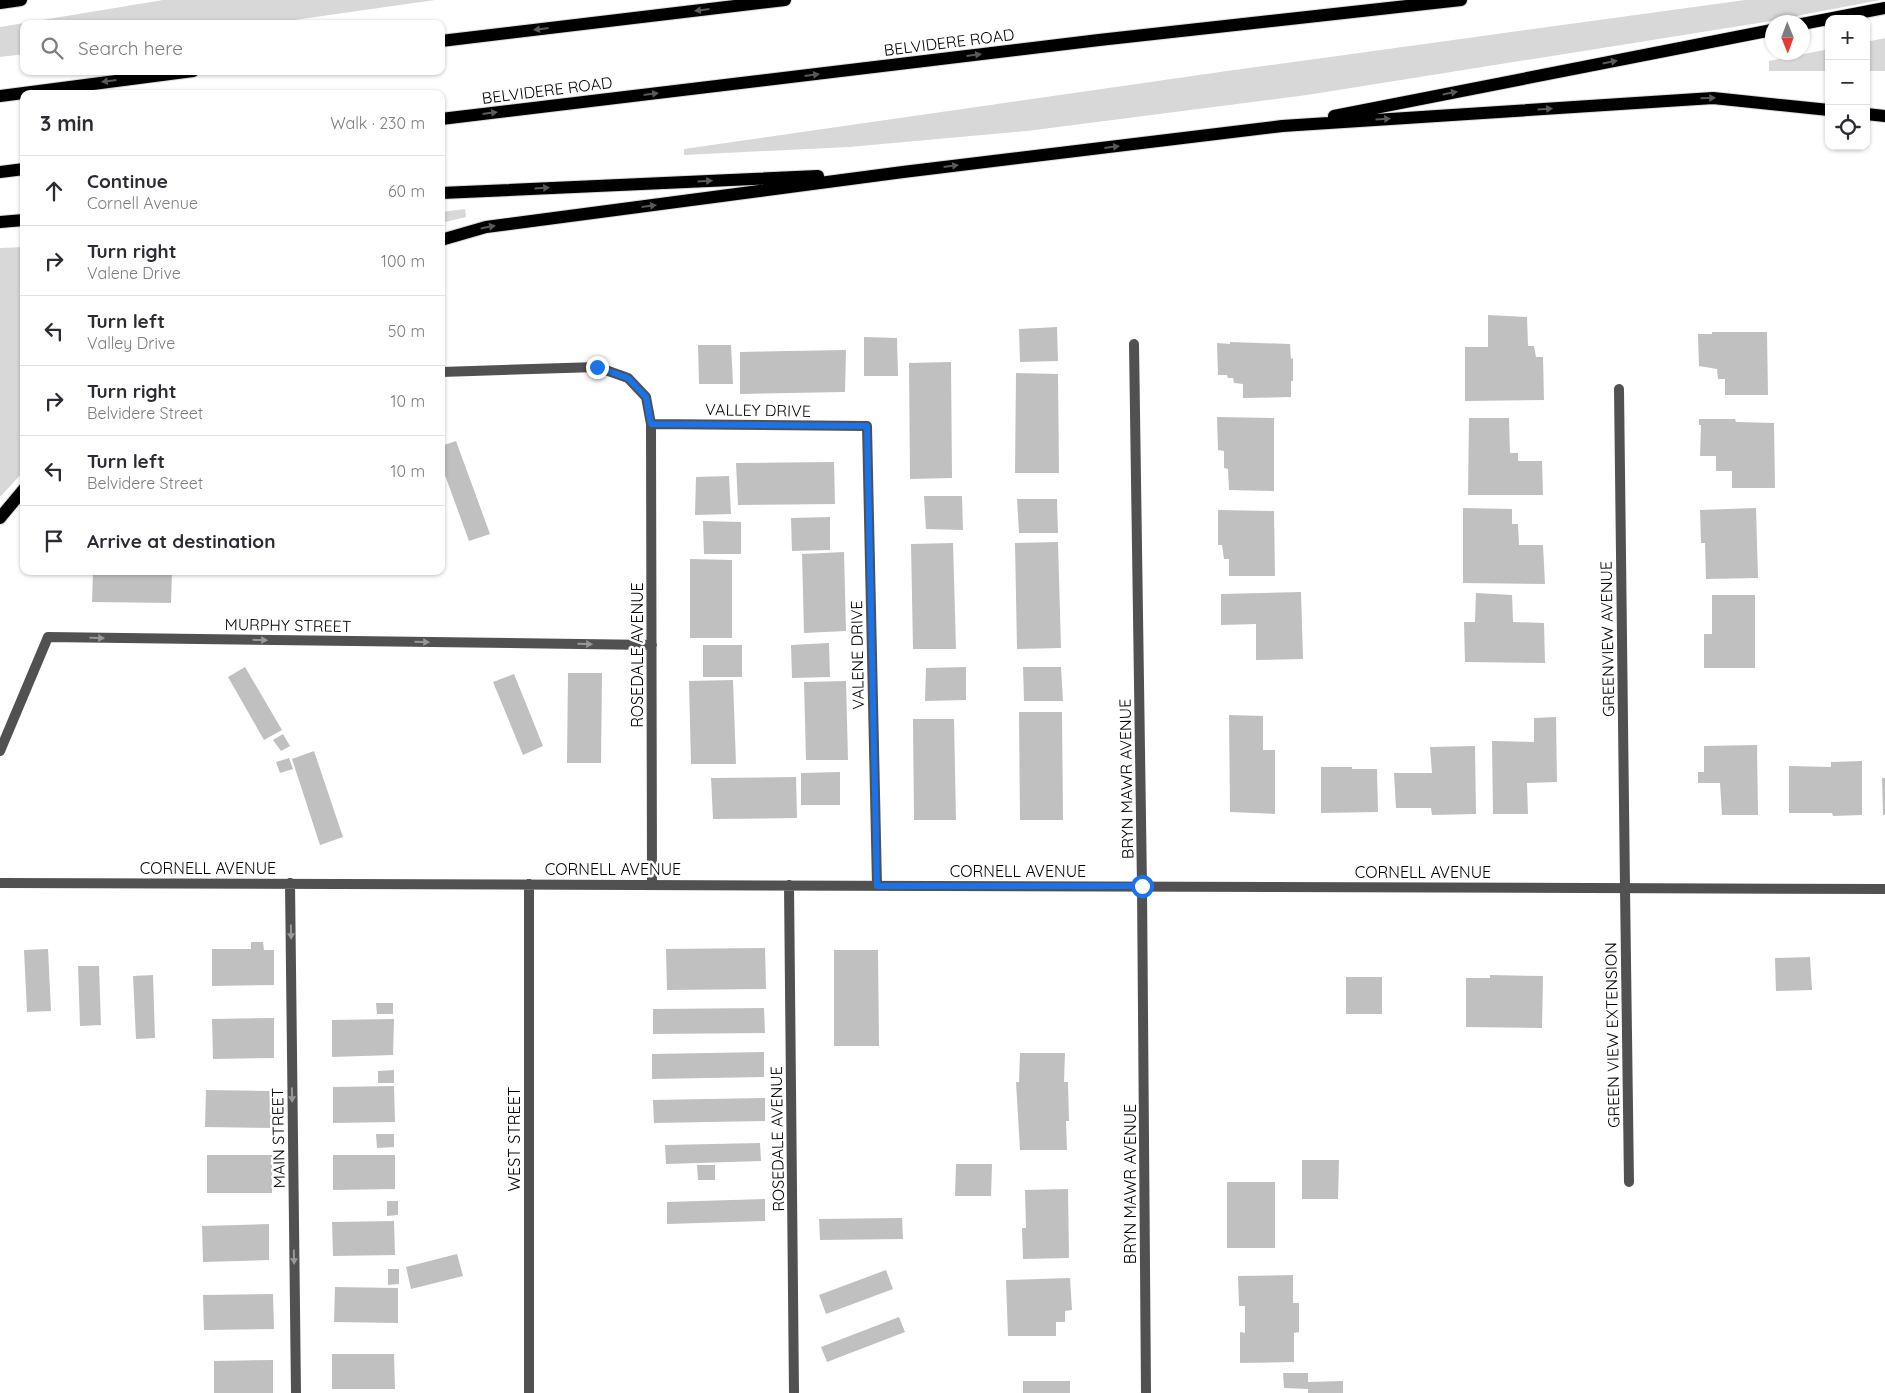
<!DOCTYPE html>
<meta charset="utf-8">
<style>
body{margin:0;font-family:Quicksand,sans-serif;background:#f2f2f3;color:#2b2b33}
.controls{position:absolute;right:15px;top:15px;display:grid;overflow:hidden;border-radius:10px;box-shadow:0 1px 4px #0004}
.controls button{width:45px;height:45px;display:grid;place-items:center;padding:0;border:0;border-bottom:1px solid #e1e1e2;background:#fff;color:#2b2b33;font:25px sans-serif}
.compass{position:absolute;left:1765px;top:15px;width:45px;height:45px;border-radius:50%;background:#fff;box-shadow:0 1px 4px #0004;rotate:179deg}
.stop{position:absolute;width:15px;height:15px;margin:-11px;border:4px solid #1a73e8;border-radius:50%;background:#fff}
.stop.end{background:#1a73e8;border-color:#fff;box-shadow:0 1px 5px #0008}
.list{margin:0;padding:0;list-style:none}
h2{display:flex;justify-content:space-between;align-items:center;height:65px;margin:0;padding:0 20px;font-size:21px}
h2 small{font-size:16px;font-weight:400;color:#7c7c81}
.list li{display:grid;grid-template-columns:32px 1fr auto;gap:15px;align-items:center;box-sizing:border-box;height:70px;padding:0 20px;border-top:1px solid #e1e1e2}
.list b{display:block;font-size:19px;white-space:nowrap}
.list p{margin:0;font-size:16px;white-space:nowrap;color:#7c7c81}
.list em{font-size:16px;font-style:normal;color:#7c7c81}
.icon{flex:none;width:28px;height:28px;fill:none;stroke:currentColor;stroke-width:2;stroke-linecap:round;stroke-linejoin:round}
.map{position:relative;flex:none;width:1885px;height:1393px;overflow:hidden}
.search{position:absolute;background:#fff;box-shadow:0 1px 4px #0004;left:20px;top:20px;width:425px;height:55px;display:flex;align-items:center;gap:12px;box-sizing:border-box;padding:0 18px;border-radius:10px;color:#7c7c81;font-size:19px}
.panel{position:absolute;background:#fff;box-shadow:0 1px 4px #0004;left:20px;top:90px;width:425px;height:485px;border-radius:10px}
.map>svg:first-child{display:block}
.green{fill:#d8d8d8}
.building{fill:#c0c0c0}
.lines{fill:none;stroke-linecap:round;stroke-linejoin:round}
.primary-casing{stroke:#dbdbdb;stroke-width:14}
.service{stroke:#515151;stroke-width:10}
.minor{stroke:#515151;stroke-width:10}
.primary{stroke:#000;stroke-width:12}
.oneway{fill:#595959}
.oneway2{fill:#979797}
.route{stroke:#1a73e8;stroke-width:6}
.labels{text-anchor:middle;stroke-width:5;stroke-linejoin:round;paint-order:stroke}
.street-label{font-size:16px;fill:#000;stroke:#fff}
</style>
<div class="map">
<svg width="1885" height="1393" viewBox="0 0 1885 1393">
<rect width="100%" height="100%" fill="#fff"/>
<path class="green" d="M163,0h272l-169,24h-242v30l-24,3v-30z
M1745,0h135l-115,22 -458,73 -280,36 -178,16 -165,8v-6l536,-77z
M1885,38v33h-19v-29z
M1829,49v22h-60v-10z
M465,209l1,8 -25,6v-11z
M24,247v224l-24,26v-249z"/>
<path class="building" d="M1488,315l39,2 1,29h6l2,11h7l1,43 -79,1v-54h23z
M1057,327l1,34 -38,1 -1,-33z
M1712,332h55l1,63h-43v-16h-7l-1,-10 -18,-3 -1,-32h14z
M864,337l33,1 1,38h-34z
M1230,342l60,2 1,15 2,-1v23h-2v16l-48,1v-14l-9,-1 -1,-5h-5l-1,-3h-9l-1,-32 13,1z
M698,345h33l2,39h-34z
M846,350l-1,42 -105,2v-42z
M951,362l1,116 -42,1 -1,-116z
M1016,373l42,1 1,99h-44z
M1217,417l57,1v73l-45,-1 -1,-21 -4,-1v-17l-6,-1z
M1469,418h40l1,35h8v8h24l1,34h-75z
M1699,419h36l1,3 38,1 1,65h-43v-17h-16v-15h-16l1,-31h-2z
M456,441l34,93 -21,7 -28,-77v-18z
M834,462l1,42 -97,1 -2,-42z
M729,476l2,38 -36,1 1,-38z
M924,496h38l1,34 -37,-1z
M1017,499h40l1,34h-39z
M1463,508l49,1v15h6l1,21h24l2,39 -82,-1z
M1756,508l2,70 -52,1 -1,-36h-4l-1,-33z
M1218,510l56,1 1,65h-46v-17h-5l-2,-14h-4z
M830,517v33l-38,1 -1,-33z
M703,521l38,1v32h-37z
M1058,542l3,106 -44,1 -2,-106z
M953,543l3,106h-43l-2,-105z
M844,552l2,79 -42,2 -2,-79z
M690,559l42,1v78h-42z
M93,571h79l-1,32 -79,-1z
M1301,592l2,67 -47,1v-36l-35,1v-31z
M1476,593l36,2 1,27 31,1 1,40 -80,-1 -1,-40h11z
M1712,595h43v73h-51v-34h8z
M829,643l1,34 -38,1 -1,-33z
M703,645h39v32h-39z
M245,667l37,63 -18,10 -36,-63z
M966,667v33l-41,1 1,-33z
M1023,667h38l2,34h-39z
M568,673h34l-1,90h-34z
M514,674l29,72 -20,9 -30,-73z
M733,680l3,84h-45l-2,-83z
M846,681l2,79h-42l-2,-78z
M1019,712h43l1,108h-43z
M1229,715l34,1v34h12v64l-45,-2z
M1556,717l1,65 -30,1 1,31h-35l-1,-73 42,1v-24z
M913,719h41l2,101h-42z
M283,734l7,12 -9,5 -8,-11z
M1757,745l1,70h-36l-2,-32h-22v-11h6v-26z
M1475,746l1,68 -44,1 -1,-7h-35l-2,-35h38l-2,-26z
M314,751l29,86 -23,8 -28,-86z
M289,758l4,11 -13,4 -4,-11z
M1862,761v54l-29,1 -1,-3h-43v-47l42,1v-5z
M1321,767h31v2h25l1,43 -57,1z
M840,772v33h-39v-32z
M796,777l1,41 -84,1 -2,-41z
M1882,778h3v37h-2z
M251,942h12l1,8h10v35l-62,1v-37h39z
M765,948l1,41 -99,1 -1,-41z
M48,949l3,62 -24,1 -3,-62z
M834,950h44l1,96h-45z
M1810,957l2,33 -36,1 -1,-33z
M78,966h21l2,59 -21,1z
M153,975l2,63 -19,1 -3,-63z
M1490,975l53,1 -1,52 -76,-1v-49h24z
M1346,977h36v37h-36z
M376,1003h17v11h-16z
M764,1008l1,25 -112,1v-25z
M274,1018v40l-61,1 -1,-40z
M394,1019l-1,36 -61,2v-37z
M764,1052v25l-112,2v-25z
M1020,1053h45l-1,29h4l1,39h-3l1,29h-47l-4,-68h3z
M394,1070v13h-16v-12z
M394,1086l1,36 -62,1v-36z
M206,1090l67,1v37l-68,-1z
M765,1098v23l-111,2 -1,-23z
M376,1134h18v13l-17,1z
M760,1143l1,18 -95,3 -1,-19z
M207,1155h65v38h-65z
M333,1155h62v34l-62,1z
M1302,1160h37l-1,39h-36z
M956,1164h36l-1,32h-36z
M697,1165h18v15h-17z
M1227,1182h48v66h-48z
M1068,1189l1,69 -46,1 -1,-31h4l-1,-38z
M765,1199v22l-98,3v-22z
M387,1201h11v14l-11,1z
M902,1218l1,21 -83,1 -1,-21z
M394,1221l1,34 -62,1 -1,-34z
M269,1224v36l-66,2 -1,-36z
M457,1254l6,22 -52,13 -5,-22z
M388,1269h11v15l-11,1z
M886,1270l7,19 -67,25 -7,-19z
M1293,1275v28h6v29l-5,1v29l-54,1v-31l5,1v-27h-6l-1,-30z
M1070,1278l2,32 -7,1v11h-9v14h-48l-2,-56z
M335,1287l63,1v35l-64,-1z
M273,1294l1,35 -70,1 -1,-35z
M899,1317l6,15 -78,30 -6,-15z
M332,1354h62l1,35h-63z
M273,1360v33h-59v-32z
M1283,1373h25v9l35,-1v12h-35v-4l-24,-1z
M1023,1381h47v12h-47z"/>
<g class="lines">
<defs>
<path id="primary" d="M0,3l21,-3
M1802,24l83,-16
M441,41l344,-41
M0,96l193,-25
M1866,114l19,2
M1334,116l438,-86
M441,119l658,-79 362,-40
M0,172l24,-3
M441,193l377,-17
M0,222l24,-2
M441,240l45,-13 417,-55 379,-46 431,-28 116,12
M0,518l24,-29"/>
</defs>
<use href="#primary" class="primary-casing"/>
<path class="service" d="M1625,888l4,294"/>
<path class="minor" d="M1134,344l8,542 4,507
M441,372l156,-5 31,11 18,19 5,27 1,461
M1619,389l6,499
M651,424l216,2 10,459
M0,751l48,-114 604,8
M0,883l1885,6
M290,883l6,510
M789,885l5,508
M529,1393v-509"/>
<use href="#primary" class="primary"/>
</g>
<defs><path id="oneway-solid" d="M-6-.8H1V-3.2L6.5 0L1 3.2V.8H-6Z" transform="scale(1.25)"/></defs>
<g class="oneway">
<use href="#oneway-solid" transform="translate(702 10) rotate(173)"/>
<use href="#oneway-solid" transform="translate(541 29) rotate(173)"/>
<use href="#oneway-solid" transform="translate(974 55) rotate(-7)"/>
<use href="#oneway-solid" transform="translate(1610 62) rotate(-11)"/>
<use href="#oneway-solid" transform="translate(812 75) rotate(-7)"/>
<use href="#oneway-solid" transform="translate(109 81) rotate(173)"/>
<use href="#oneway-solid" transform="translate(1450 93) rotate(-11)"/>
<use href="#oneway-solid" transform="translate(651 94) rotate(-7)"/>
<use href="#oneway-solid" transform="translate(1708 98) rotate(-2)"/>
<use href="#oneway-solid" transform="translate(1545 109) rotate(-4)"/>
<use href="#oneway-solid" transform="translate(490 113) rotate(-7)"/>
<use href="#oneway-solid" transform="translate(1383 119) rotate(-4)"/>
<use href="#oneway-solid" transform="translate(1112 147) rotate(-7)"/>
<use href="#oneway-solid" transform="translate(951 166) rotate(-7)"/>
<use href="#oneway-solid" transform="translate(705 181) rotate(-3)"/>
<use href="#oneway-solid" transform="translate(542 188) rotate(-3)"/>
<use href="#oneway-solid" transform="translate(649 206) rotate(-7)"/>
<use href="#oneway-solid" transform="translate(488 227) rotate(-11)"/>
</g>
<g class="oneway2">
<use href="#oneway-solid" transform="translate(97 638) rotate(1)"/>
<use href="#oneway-solid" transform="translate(260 640) rotate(1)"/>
<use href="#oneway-solid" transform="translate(422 642) rotate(1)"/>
<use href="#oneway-solid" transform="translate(585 644) rotate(1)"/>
<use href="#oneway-solid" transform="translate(291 932) rotate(89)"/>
<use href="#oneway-solid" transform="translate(292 1095) rotate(89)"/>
<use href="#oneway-solid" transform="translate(294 1257) rotate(89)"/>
</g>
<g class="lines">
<path class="route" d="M597,367l31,11 18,19 5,27 216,2 10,460h265"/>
</g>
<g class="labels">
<g class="street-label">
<text transform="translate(949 42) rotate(-7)" y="6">BELVIDERE ROAD</text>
<text transform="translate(547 90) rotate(-7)" y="6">BELVIDERE ROAD</text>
<text transform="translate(758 410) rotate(1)" y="6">VALLEY DRIVE</text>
<text transform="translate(288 625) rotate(1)" y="6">MURPHY STREET</text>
<text transform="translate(1607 639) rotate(-91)" y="6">GREENVIEW AVENUE</text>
<text transform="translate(637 655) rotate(-90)" y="6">ROSEDALE AVENUE</text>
<text transform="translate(857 655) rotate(-91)" y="6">VALENE DRIVE</text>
<text transform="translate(1126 779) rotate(-91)" y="6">BRYN MAWR AVENUE</text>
<text x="208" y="874">CORNELL AVENUE</text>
<text x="613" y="875">CORNELL AVENUE</text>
<text x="1018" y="877">CORNELL AVENUE</text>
<text x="1423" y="878">CORNELL AVENUE</text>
<text transform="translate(1612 1035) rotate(-91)" y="6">GREEN VIEW EXTENSION</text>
<text transform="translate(278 1138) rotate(-91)" y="6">MAIN STREET</text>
<text transform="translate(514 1139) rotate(-90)" y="6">WEST STREET</text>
<text transform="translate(777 1139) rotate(-91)" y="6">ROSEDALE AVENUE</text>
<text transform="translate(1130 1184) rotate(-90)" y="6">BRYN MAWR AVENUE</text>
</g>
</g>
</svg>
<div class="controls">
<button>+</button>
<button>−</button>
<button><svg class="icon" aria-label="locate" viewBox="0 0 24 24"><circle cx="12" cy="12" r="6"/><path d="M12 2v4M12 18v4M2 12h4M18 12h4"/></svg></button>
</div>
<svg class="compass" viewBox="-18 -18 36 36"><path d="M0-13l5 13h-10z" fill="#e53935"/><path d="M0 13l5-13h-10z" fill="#7c7c81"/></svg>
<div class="stop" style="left:1142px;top:886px"></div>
<div class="stop end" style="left:597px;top:367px"></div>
<div class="search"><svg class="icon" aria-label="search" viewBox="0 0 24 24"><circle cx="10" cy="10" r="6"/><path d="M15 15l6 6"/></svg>Search here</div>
<section class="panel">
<h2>3 min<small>Walk · 230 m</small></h2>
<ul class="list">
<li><svg class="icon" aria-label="ahead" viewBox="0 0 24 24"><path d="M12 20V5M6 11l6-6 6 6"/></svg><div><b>Continue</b><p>Cornell Avenue</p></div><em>60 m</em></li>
<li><svg class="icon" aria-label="right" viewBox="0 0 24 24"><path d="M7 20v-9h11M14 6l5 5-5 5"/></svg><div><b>Turn right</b><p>Valene Drive</p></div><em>100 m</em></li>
<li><svg class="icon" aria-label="left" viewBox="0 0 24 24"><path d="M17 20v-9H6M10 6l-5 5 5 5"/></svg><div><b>Turn left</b><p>Valley Drive</p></div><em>50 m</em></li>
<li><svg class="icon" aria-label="right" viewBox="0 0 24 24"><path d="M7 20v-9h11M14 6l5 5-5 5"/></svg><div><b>Turn right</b><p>Belvidere Street</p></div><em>10 m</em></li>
<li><svg class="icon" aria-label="left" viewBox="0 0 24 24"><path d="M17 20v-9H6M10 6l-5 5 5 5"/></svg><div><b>Turn left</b><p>Belvidere Street</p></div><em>10 m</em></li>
<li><svg class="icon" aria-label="arrive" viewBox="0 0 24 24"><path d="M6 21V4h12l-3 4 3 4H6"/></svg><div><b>Arrive at destination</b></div></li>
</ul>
</section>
</div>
